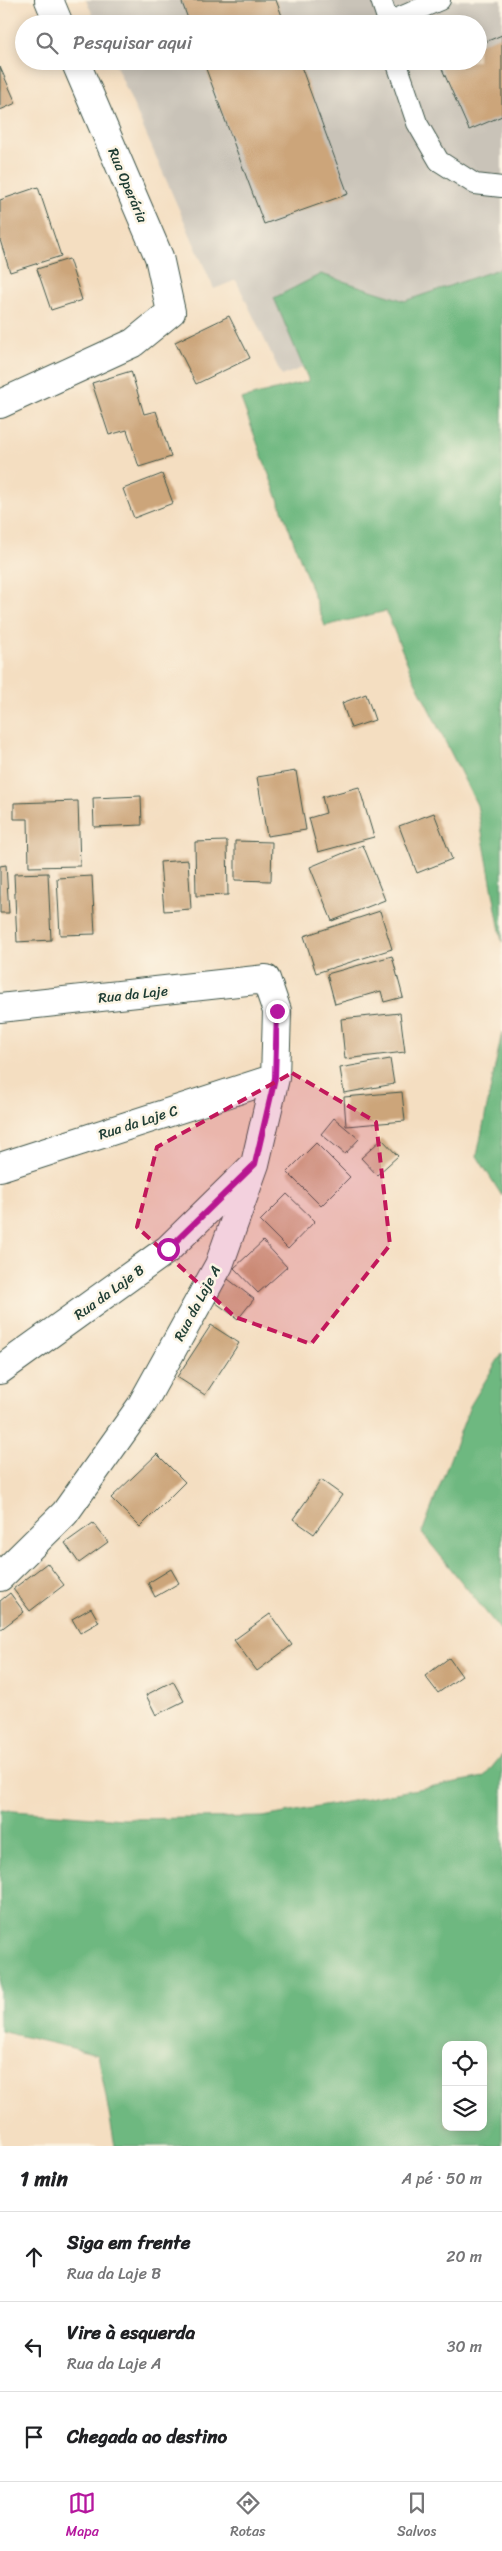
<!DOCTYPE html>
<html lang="pt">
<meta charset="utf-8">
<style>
body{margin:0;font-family:Sriracha,sans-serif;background:#f2f2f2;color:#202124}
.controls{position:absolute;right:15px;bottom:15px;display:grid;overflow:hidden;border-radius:10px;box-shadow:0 2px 12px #0003}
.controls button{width:45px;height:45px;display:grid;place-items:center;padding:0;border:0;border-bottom:1px solid #e0e0e0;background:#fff;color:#202124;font:25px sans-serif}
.stop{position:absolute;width:15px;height:15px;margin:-11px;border:4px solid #b5179e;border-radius:50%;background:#fff}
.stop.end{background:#b5179e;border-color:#fff;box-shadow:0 1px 5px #0008}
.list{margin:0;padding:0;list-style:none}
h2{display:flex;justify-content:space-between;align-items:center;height:65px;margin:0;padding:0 20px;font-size:21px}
h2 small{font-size:16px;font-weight:400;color:#757577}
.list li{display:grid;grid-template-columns:32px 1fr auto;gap:15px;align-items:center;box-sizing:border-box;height:90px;padding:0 20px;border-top:1px solid #e0e0e0}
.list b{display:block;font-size:19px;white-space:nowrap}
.list p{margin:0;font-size:16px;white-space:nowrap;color:#757577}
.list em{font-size:16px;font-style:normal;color:#757577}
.icon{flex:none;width:28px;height:28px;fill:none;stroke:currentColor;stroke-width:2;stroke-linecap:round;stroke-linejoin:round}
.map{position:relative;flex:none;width:502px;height:2146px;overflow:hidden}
.search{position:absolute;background:#fff;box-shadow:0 2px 12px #0003;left:15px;right:15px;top:15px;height:55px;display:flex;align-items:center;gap:12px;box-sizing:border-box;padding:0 18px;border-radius:28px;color:#757577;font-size:19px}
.sheet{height:335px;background:#fff}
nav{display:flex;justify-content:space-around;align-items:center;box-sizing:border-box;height:70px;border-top:1px solid #e0e0e0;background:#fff;font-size:14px;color:#757577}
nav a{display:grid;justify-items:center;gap:2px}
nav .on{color:#b5179e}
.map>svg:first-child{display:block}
.industrial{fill:#c9c3b8}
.forest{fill:#6eb880;stroke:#467a5a;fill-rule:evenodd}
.building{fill:#cca57a}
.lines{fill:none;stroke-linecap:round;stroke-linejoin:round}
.service-casing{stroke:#3f5549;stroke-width:22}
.minor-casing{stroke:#3f5549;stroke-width:30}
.service{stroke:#fff;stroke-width:20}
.minor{stroke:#fff;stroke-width:28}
.route{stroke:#b5179e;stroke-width:6}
.marked{fill:#c2185b;fill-opacity:0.2;stroke:#c2185b;stroke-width:4;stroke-dasharray:10 6;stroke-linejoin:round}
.labels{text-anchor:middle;stroke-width:5;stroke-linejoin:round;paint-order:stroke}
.street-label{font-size:14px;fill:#1f3d34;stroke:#fcf5e5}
</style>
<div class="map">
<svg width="502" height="2146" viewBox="0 0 502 2146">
<rect width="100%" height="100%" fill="#fcf5e5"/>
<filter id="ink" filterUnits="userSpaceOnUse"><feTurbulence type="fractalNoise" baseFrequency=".02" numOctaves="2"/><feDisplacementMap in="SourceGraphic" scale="10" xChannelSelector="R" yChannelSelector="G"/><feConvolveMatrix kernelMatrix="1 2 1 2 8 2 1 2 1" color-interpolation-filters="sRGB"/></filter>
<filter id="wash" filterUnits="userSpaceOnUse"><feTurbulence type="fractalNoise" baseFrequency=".0096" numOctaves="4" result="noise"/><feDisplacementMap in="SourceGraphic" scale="20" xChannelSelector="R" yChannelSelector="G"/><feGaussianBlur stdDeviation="1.12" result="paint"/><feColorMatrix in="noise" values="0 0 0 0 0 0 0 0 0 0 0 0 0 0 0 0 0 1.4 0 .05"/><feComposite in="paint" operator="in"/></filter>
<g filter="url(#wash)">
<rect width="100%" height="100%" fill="#f4dec1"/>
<path class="industrial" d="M86,0h416v285l-220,91 -46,-96 -22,9 -100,-228h364v-37h-381z"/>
<path class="forest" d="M502,268v674l-25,-137 -64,-128 -27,-66 -61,15 -84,-227 68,-18 -35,-83 47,-24 84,27z
M502,1032v164l-25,-40z
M502,1353v279l-80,-99 48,-127z
M502,1755v391h-387l-17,-92 -98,-23v-221l123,9 140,-2 221,-40zM446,2045h37v82h-37z"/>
<g id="blocks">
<path class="building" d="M181,0h95l9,24h-95z
M502,35v81l-33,14 -30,-68 39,-1v-16z
M203,61h96l49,133 -84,30z
M0,67l16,36 -16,7z
M38,187l23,69 -51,16 -10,-32v-40z
M69,259l13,41 -31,10 -14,-41z
M229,316l21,42 -54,26 -21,-42z
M131,371l13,43 12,-3 15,46 -32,10 -12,-37 -18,5 -17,-52z
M162,474l11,29 -39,15 -11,-29z
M366,694l9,26 -24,8 -9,-25z
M296,771l10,59 -39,6 -10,-59z
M359,787l15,50 -56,15 -9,-34 17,-5 -4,-16z
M141,796l1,29 -48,2 -1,-29z
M78,801l2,65 -51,1 -1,-48h-14v-16z
M434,813l18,46 -35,14 -18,-47z
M227,841l1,54 -32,1 -1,-54z
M235,841l37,1 -1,39 -36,-1z
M363,845l22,55 -53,21 -22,-54z
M188,860l3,49 -27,2 -4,-49z
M6,865l3,48h-9v-47z
M48,873l3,67 -34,2 -3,-68z
M92,876l3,58 -35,1 -3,-57z
M380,911l12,38 -76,24 -12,-37z
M392,956l11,41 -19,5 -3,-11 -46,13 -8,-30z
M400,1013l5,39 -60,7 -4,-40z
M390,1059l4,25 -50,9 -4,-25z
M402,1092l3,29 -59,5 -2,-29z
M334,1118l25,21 -14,15 -24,-20z
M382,1139l16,17 -21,19 -16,-17z
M316,1143l34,34 -29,29 -34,-34z
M287,1194l28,27 -27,28 -28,-28z
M263,1241l24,26 -29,26 -24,-25z
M224,1276l30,23 -16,20 -30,-22z
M211,1325l28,18 -34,52 -28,-18z
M157,1454l28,28 -45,45 -29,-29z
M321,1480l21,15 -28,39 -21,-15z
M93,1523l15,19 -29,21 -14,-20z
M47,1563l17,22 -34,26 -17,-22z
M171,1569l8,14 -24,14 -7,-14z
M10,1593l14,19 -24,18v-29z
M91,1608l8,14 -19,11 -8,-14z
M270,1614l22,31 -35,26 -23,-31z
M449,1658l13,18 -24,17 -13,-17z
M173,1681l11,20 -28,14 -10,-20z"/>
</g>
</g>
<g filter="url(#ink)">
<use href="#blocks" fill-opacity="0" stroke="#3f5549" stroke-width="1"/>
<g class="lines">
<defs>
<path id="service" d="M381,0l8,24
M389,22l51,-22
M396,61l21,62 22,38 36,23 27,3"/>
<path id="minor" d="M49,0l10,24
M0,404l133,-61 38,-31 -12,-55 -84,-196
M0,1008l266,-29 11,32 -2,67 -20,86 -36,101 -78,141 -76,107 -65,64
M0,1167l275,-89
M0,1370l168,-121 82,-80"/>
</defs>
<use href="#service" class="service-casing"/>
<use href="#minor" class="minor-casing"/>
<use href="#service" class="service"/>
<use href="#minor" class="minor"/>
</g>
</g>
<g class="lines" filter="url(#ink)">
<path class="route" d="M168,1249l87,-85 20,-86 2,-67"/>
</g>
<path class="marked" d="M292,1073l84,49 14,123 -79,99 -76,-27 -98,-90 20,-80z"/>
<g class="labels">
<g class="street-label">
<text transform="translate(128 185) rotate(67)" y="5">Rua Operária</text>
<text transform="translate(133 994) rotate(-6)" y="5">Rua da Laje</text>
<text transform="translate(138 1122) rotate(-18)" y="5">Rua da Laje C</text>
<text transform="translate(109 1292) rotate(-36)" y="5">Rua da Laje B</text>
<text transform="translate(197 1303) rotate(-62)" y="5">Rua da Laje A</text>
</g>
</g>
</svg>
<div class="controls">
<button><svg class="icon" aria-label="locate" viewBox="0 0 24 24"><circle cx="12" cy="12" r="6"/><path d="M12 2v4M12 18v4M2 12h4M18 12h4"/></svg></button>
<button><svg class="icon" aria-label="layers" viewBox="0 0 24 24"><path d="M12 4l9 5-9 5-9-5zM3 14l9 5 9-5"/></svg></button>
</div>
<div class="stop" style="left:168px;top:1249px"></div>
<div class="stop end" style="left:277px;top:1011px"></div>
<div class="search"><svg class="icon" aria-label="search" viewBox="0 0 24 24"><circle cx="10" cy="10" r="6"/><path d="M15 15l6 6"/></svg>Pesquisar aqui</div>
</div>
<section class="sheet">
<h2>1 min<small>A pé · 50 m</small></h2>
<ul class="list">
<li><svg class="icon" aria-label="ahead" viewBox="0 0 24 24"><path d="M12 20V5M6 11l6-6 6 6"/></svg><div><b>Siga em frente</b><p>Rua da Laje B</p></div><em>20 m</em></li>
<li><svg class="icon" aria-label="left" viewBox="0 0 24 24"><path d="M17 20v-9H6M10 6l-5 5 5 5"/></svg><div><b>Vire à esquerda</b><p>Rua da Laje A</p></div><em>30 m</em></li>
<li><svg class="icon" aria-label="arrive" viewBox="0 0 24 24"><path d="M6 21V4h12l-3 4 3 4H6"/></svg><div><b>Chegada ao destino</b></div></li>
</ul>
</section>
<nav>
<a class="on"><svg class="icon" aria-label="map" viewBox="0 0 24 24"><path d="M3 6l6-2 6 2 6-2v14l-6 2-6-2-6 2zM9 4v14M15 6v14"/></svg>Mapa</a>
<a><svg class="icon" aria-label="directions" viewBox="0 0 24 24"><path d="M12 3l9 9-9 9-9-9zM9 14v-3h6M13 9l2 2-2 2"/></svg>Rotas</a>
<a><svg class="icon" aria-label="saved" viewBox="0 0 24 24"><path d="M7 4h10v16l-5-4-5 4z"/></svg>Salvos</a>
</nav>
